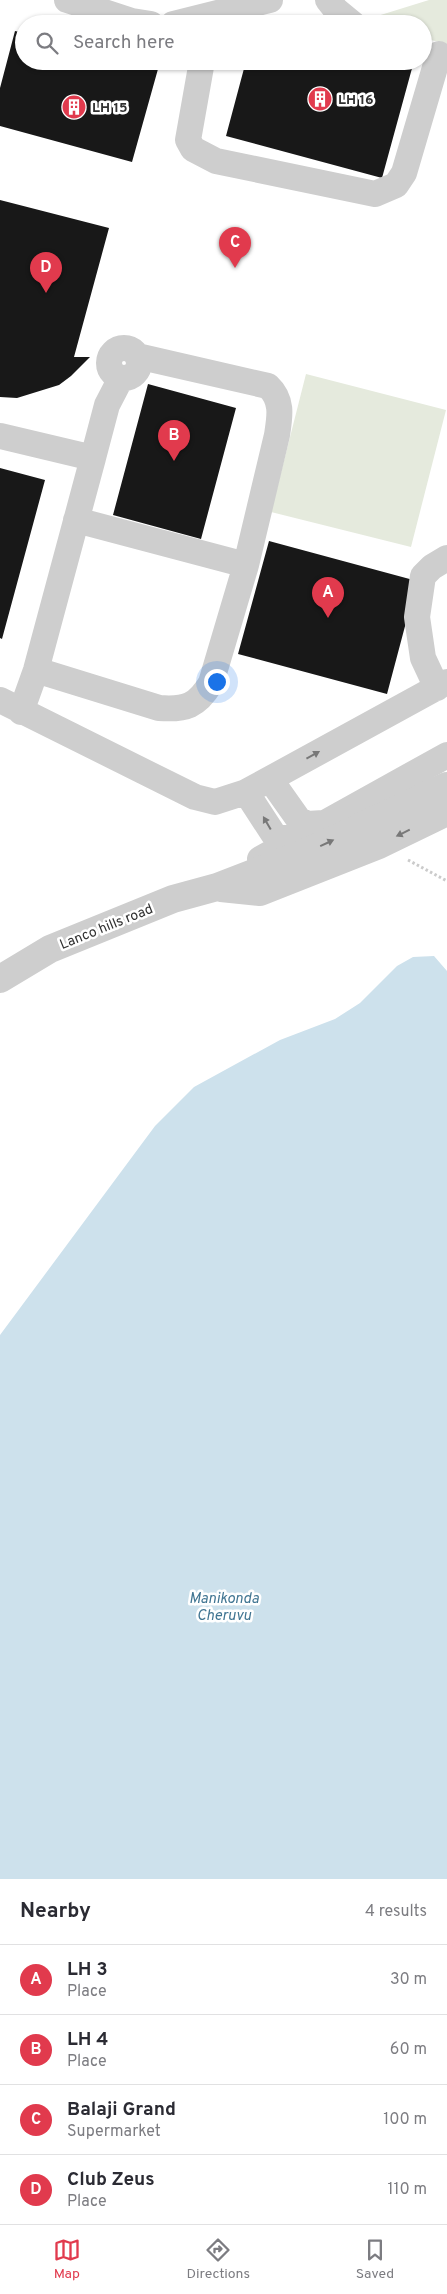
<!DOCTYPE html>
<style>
body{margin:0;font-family:Overpass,sans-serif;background:#f2f2f3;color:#2b2b33}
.you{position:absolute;left:216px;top:681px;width:18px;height:18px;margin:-12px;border:4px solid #fff;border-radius:50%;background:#1a73e8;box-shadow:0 0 0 8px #1a73e833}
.badge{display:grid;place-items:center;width:32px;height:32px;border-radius:50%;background:#e13a4d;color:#fff;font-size:16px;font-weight:700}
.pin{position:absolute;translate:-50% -41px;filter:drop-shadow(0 1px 2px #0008)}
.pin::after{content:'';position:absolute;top:26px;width:18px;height:15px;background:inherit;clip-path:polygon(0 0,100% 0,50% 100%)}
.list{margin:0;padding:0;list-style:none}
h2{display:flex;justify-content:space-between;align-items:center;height:65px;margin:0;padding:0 20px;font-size:21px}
h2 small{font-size:16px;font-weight:400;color:#7c7c81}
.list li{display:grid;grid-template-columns:32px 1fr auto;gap:15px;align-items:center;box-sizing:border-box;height:70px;padding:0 20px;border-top:1px solid #e1e1e2}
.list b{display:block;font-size:19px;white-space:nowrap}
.list p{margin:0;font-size:16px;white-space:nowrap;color:#7c7c81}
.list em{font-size:16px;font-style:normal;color:#7c7c81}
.icon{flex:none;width:28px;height:28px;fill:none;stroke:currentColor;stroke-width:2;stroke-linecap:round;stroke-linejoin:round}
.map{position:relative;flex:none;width:447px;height:1879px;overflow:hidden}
.search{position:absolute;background:#fff;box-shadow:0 1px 4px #0004;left:15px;right:15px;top:15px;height:55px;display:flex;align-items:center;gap:12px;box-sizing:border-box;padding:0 18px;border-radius:28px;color:#7c7c81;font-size:19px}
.sheet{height:345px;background:#fff}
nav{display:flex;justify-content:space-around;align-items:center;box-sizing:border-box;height:70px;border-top:1px solid #e1e1e2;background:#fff;font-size:14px;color:#7c7c81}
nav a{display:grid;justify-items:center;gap:2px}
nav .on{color:#e13a4d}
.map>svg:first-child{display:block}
.green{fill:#e5eadd}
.water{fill:#cde1ec}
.building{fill:#181818}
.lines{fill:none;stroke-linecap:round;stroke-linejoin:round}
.path{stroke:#cbcbcb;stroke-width:3;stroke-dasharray:2.5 2.5;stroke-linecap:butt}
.minor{stroke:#cecece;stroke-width:26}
.tertiary{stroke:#cecece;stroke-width:28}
.oneway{fill:#787878}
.labels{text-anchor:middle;stroke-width:5;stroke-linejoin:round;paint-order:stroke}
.poi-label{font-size:14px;font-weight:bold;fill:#313131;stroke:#fff;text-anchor:start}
.street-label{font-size:14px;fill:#313131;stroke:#fff}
.water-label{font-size:15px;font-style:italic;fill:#407592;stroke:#fff}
</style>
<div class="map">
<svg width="447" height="1879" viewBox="0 0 447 1879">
<rect width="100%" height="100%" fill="#fff"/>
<path class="green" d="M429,0h18v44l-24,-6v-14l-65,-2z
M306,374l140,36 -35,137 -140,-35z"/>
<path class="water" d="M434,956l13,15v908h-447v-544l155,-209 39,-39 86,-47 55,-21 25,-16 37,-37 16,-9z"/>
<path class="building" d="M15,31l9,2v28h105l29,8 -26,93 -132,-36v-38z
M246,61h168l-32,117 -156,-42z
M0,200l109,28 -35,129h16l-19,19 -12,9 -42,13 -17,-1z
M148,384l88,24 -35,131 -88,-24z
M0,468l45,12 -43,159 -2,-1z
M269,541l148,40 -30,113 -149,-40z"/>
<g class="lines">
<path class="path" d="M408,860l39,21"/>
<path class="minor" d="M67,0l65,21 19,3
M328,0l8,10 17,14
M173,24l97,-24
M202,61l-14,79 5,9 23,12 159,33 21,-9 8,-12 35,-119
M109 363a15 15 0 1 1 30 0a15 15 0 1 1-30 0Z
M0,436l93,22 -57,212 -15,42
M93,458l14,-53 14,-27
M76,520l170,45
M36,670l123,38c27,2 38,-2 52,-25l35,-118 31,-130c3,-19 6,-35 -9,-49l-131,-30
M437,688l-14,-30 -6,-41 6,-41 9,-9 15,-9
M0,700l195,97 20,5 31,-10 201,-110
M270,779l29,41 8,4 17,-1
M246,792l28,43 8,3h15
M260,859l187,-104"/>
<path class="tertiary" d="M221,888l39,4 119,-47 68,-33
M0,979l50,-30 123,-50 44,-12 88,-34 142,-67"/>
</g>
<defs><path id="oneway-solid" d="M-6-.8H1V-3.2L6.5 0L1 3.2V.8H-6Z" transform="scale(1.25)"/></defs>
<g class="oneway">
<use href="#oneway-solid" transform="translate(313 755) rotate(-29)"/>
<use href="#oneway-solid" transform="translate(267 823) rotate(-120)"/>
<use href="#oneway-solid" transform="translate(403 833) rotate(154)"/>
<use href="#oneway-solid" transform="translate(327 843) rotate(-25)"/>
</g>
<defs>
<symbol id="building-disc" viewBox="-11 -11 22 22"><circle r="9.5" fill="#e13a4d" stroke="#fff"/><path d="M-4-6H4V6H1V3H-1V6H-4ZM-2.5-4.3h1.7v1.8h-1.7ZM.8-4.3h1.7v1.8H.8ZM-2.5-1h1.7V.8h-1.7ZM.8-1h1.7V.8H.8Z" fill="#fff"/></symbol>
</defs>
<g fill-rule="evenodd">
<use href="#building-disc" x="306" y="85" width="28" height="28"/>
<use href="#building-disc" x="60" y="93" width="28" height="28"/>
</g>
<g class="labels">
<g class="poi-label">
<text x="338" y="104">LH 16</text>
<text x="92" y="112">LH 15</text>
</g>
<g class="street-label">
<text transform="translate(106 926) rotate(-22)" y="5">Lanco hills road</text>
</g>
<g class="water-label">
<text x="224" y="1603">Manikonda<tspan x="224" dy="17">Cheruvu</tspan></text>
</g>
</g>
</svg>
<div class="you"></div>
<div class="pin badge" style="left:328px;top:618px">A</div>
<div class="pin badge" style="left:174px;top:461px">B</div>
<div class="pin badge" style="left:235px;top:268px">C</div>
<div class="pin badge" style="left:46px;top:293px">D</div>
<div class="search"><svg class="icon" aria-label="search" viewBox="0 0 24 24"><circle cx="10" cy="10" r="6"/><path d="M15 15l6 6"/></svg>Search here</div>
</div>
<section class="sheet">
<h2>Nearby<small>4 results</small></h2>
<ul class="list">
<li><span class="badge">A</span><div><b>LH 3</b><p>Place</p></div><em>30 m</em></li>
<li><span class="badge">B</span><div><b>LH 4</b><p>Place</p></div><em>60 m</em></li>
<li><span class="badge">C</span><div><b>Balaji Grand</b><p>Supermarket</p></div><em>100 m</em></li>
<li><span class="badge">D</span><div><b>Club Zeus</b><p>Place</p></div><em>110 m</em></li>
</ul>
</section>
<nav>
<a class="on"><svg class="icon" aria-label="map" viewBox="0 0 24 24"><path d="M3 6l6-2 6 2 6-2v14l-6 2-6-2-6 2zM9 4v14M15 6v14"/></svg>Map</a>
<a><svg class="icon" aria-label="directions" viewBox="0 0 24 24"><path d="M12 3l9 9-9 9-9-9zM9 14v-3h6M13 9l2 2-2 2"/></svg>Directions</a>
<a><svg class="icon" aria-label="saved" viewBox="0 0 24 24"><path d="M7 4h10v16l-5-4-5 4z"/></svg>Saved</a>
</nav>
